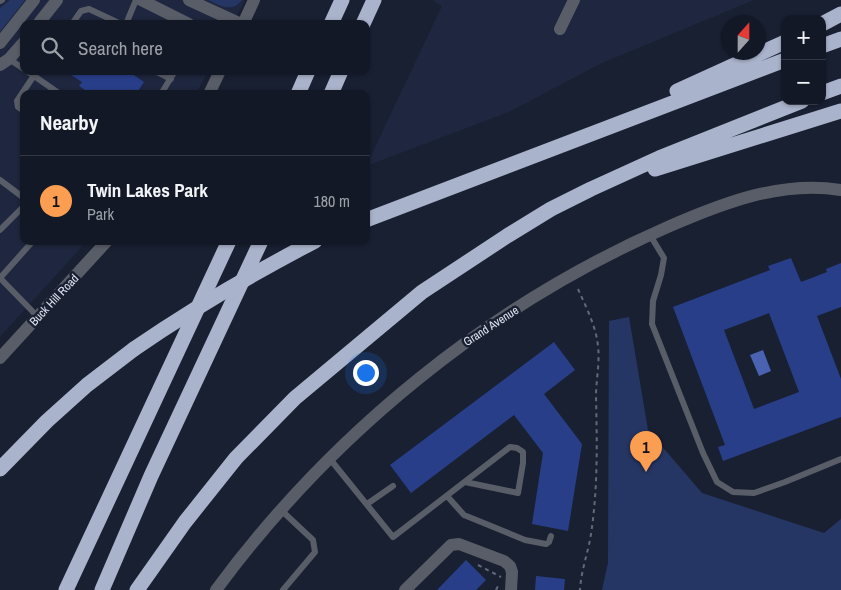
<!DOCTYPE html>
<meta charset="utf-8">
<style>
body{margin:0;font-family:"Archivo Narrow",sans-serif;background:#202532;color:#f1f3f6}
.controls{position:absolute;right:15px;top:15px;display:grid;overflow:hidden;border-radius:10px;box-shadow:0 1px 4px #0004}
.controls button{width:45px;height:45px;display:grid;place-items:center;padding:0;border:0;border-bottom:1px solid #323743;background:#131826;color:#f1f3f6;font:25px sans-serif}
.compass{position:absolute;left:721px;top:15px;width:45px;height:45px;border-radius:50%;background:#131826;box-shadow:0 1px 4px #0004;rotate:21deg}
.you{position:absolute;left:365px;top:372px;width:18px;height:18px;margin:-12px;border:4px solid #fff;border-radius:50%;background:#1a73e8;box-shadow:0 0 0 8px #1a73e833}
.badge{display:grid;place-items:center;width:32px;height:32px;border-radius:50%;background:#fb9e51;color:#111;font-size:16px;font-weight:700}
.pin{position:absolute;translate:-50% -41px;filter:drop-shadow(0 1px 2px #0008)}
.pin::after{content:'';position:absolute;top:26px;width:18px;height:15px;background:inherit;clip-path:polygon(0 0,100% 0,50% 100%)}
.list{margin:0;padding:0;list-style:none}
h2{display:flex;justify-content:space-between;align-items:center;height:65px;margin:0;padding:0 20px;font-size:21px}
h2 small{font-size:16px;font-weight:400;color:#9da0a7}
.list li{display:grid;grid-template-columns:32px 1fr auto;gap:15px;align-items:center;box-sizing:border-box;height:90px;padding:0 20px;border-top:1px solid #323743}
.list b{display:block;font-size:19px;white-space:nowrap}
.list p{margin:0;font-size:16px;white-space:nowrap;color:#9da0a7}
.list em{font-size:16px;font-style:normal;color:#9da0a7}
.icon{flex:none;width:28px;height:28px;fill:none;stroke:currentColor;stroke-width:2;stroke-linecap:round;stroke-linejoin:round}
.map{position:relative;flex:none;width:841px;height:590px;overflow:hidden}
.search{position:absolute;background:#131826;box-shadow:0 1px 4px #0004;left:20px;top:20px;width:350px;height:55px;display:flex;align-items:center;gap:12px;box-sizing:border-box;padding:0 18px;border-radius:10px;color:#9da0a7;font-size:19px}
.panel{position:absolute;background:#131826;box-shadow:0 1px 4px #0004;left:20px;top:90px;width:350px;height:155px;border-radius:10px}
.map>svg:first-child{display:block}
.built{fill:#1e273f}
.green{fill:#263664}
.water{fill:#4963b2}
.building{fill:#283e89;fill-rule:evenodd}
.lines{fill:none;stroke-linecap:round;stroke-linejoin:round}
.path{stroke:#636979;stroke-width:2;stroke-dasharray:4 4;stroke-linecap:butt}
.service{stroke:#595d67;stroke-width:6}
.minor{stroke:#595d67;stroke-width:12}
.tertiary{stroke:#595d67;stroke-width:12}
.motorway{stroke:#a9b3cb;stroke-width:15}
.motorway-bridge{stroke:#a9b3cb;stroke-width:15}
.labels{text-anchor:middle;stroke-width:5;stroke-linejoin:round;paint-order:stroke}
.street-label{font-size:12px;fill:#dde2ef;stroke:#192032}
</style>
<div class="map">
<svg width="841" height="590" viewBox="0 0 841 590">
<rect width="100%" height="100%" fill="#192032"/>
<path class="built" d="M0,0h245l-12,24h-209v47h184l-12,23h-172v147h63l-87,96z
M434,0h320l-154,64 -91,48 -143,54 76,-160 -9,-5z"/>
<path class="green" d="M10,0h15l-25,32v-24z
M208,0h34c-10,13 -22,6 -34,0z
M629,317l19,113 54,63 122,40 17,-14v71h-239l6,-27 1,-242z"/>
<path class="water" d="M763,350l8,21 -12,5 -9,-21z"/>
<path class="building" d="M65,71h63l16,11 -8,12h-45l-12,-8 3,-4z
M791,258l10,24 26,-10 -1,-3 15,-6v44l-24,9 24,63v38l-118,44 -5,-14 7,-2 -52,-138 97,-37 -2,-4zM769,313l30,79 -45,17 -30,-79z
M554,342l21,28 -31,24 38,50 -14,87 -36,-7 11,-71 -29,-38 -103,78 -21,-28z
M466,560l20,20 -10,10h-39z
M536,576l29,3 -1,11h-29z"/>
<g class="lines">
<path class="path" d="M578,289c8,18 18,37 20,57 2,17 -2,34 -2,50 1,46 2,92 -5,138 -3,19 -10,37 -11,56
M478,565l23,12
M496,590l3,-6"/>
<path class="service" d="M0,1l2,-1
M72,24l9,-13 8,-2 32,15
M126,24l10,-24
M9,59l15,10
M27,71l33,23
M155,71l16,8
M161,94l14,-23
M24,111l-6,-4 -1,-6 20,-30
M0,180l24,18
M0,230l24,-24
M650,235l14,23 -3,17 -8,26 -1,23 51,129 14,29 16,10 21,1 31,-11 56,-23
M33,241l-33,37 38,39
M330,459l63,78 117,-90 7,1 6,4v11l-5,30 -53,-11
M447,496l17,19 61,25 21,4 3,-2 2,-6
M367,504l26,-18
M281,510l32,30 2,12 -32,38"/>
<path class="minor" d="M141,0l48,24
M189,0l52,24
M38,24l19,-24
M560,29l14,-29
M0,43l34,-43
M0,65l9,-6 15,-17
M405,590l46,-45 8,-1 45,17 6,5 2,6 -1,18"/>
<path class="tertiary" d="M243,24l11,-24
M209,94l11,-23
M0,358l107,-117
M216,590c116,-157 274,-286 454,-364 53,-23 112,-46 171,-36"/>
<path class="motorway" d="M331,24l11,-24
M363,24l11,-24
M822,24l19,-10
M822,46l19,-7
M677,91l108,-49
M822,93l19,-7
M298,94l10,-23
M331,94l10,-23
M655,169l186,-58
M366,220l419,-160
M0,469l47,-48 40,-36 47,-36
M66,590l163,-349
M102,590l49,-114 110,-235
M137,590l48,-68 51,-64 59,-60 127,-106 85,-56 44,-27 40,-20 68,-31 143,-57"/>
<path class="motorway-bridge" d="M134,349c58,-40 118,-75 181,-108"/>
</g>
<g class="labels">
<g class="street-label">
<text transform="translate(54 300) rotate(-47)" y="4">Buck Hill Road</text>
<text transform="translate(491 326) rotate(-33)" y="4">Grand Avenue</text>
</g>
</g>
</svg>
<div class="controls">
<button>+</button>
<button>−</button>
</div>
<svg class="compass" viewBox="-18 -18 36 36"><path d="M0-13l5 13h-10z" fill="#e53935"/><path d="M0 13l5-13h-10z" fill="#9da0a7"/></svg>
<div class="you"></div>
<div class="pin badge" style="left:646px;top:472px">1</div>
<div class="search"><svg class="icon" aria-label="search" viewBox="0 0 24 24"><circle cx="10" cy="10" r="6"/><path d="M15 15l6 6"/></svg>Search here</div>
<section class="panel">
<h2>Nearby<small></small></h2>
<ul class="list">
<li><span class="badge">1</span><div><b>Twin Lakes Park</b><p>Park</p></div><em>180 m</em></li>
</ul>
</section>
</div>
